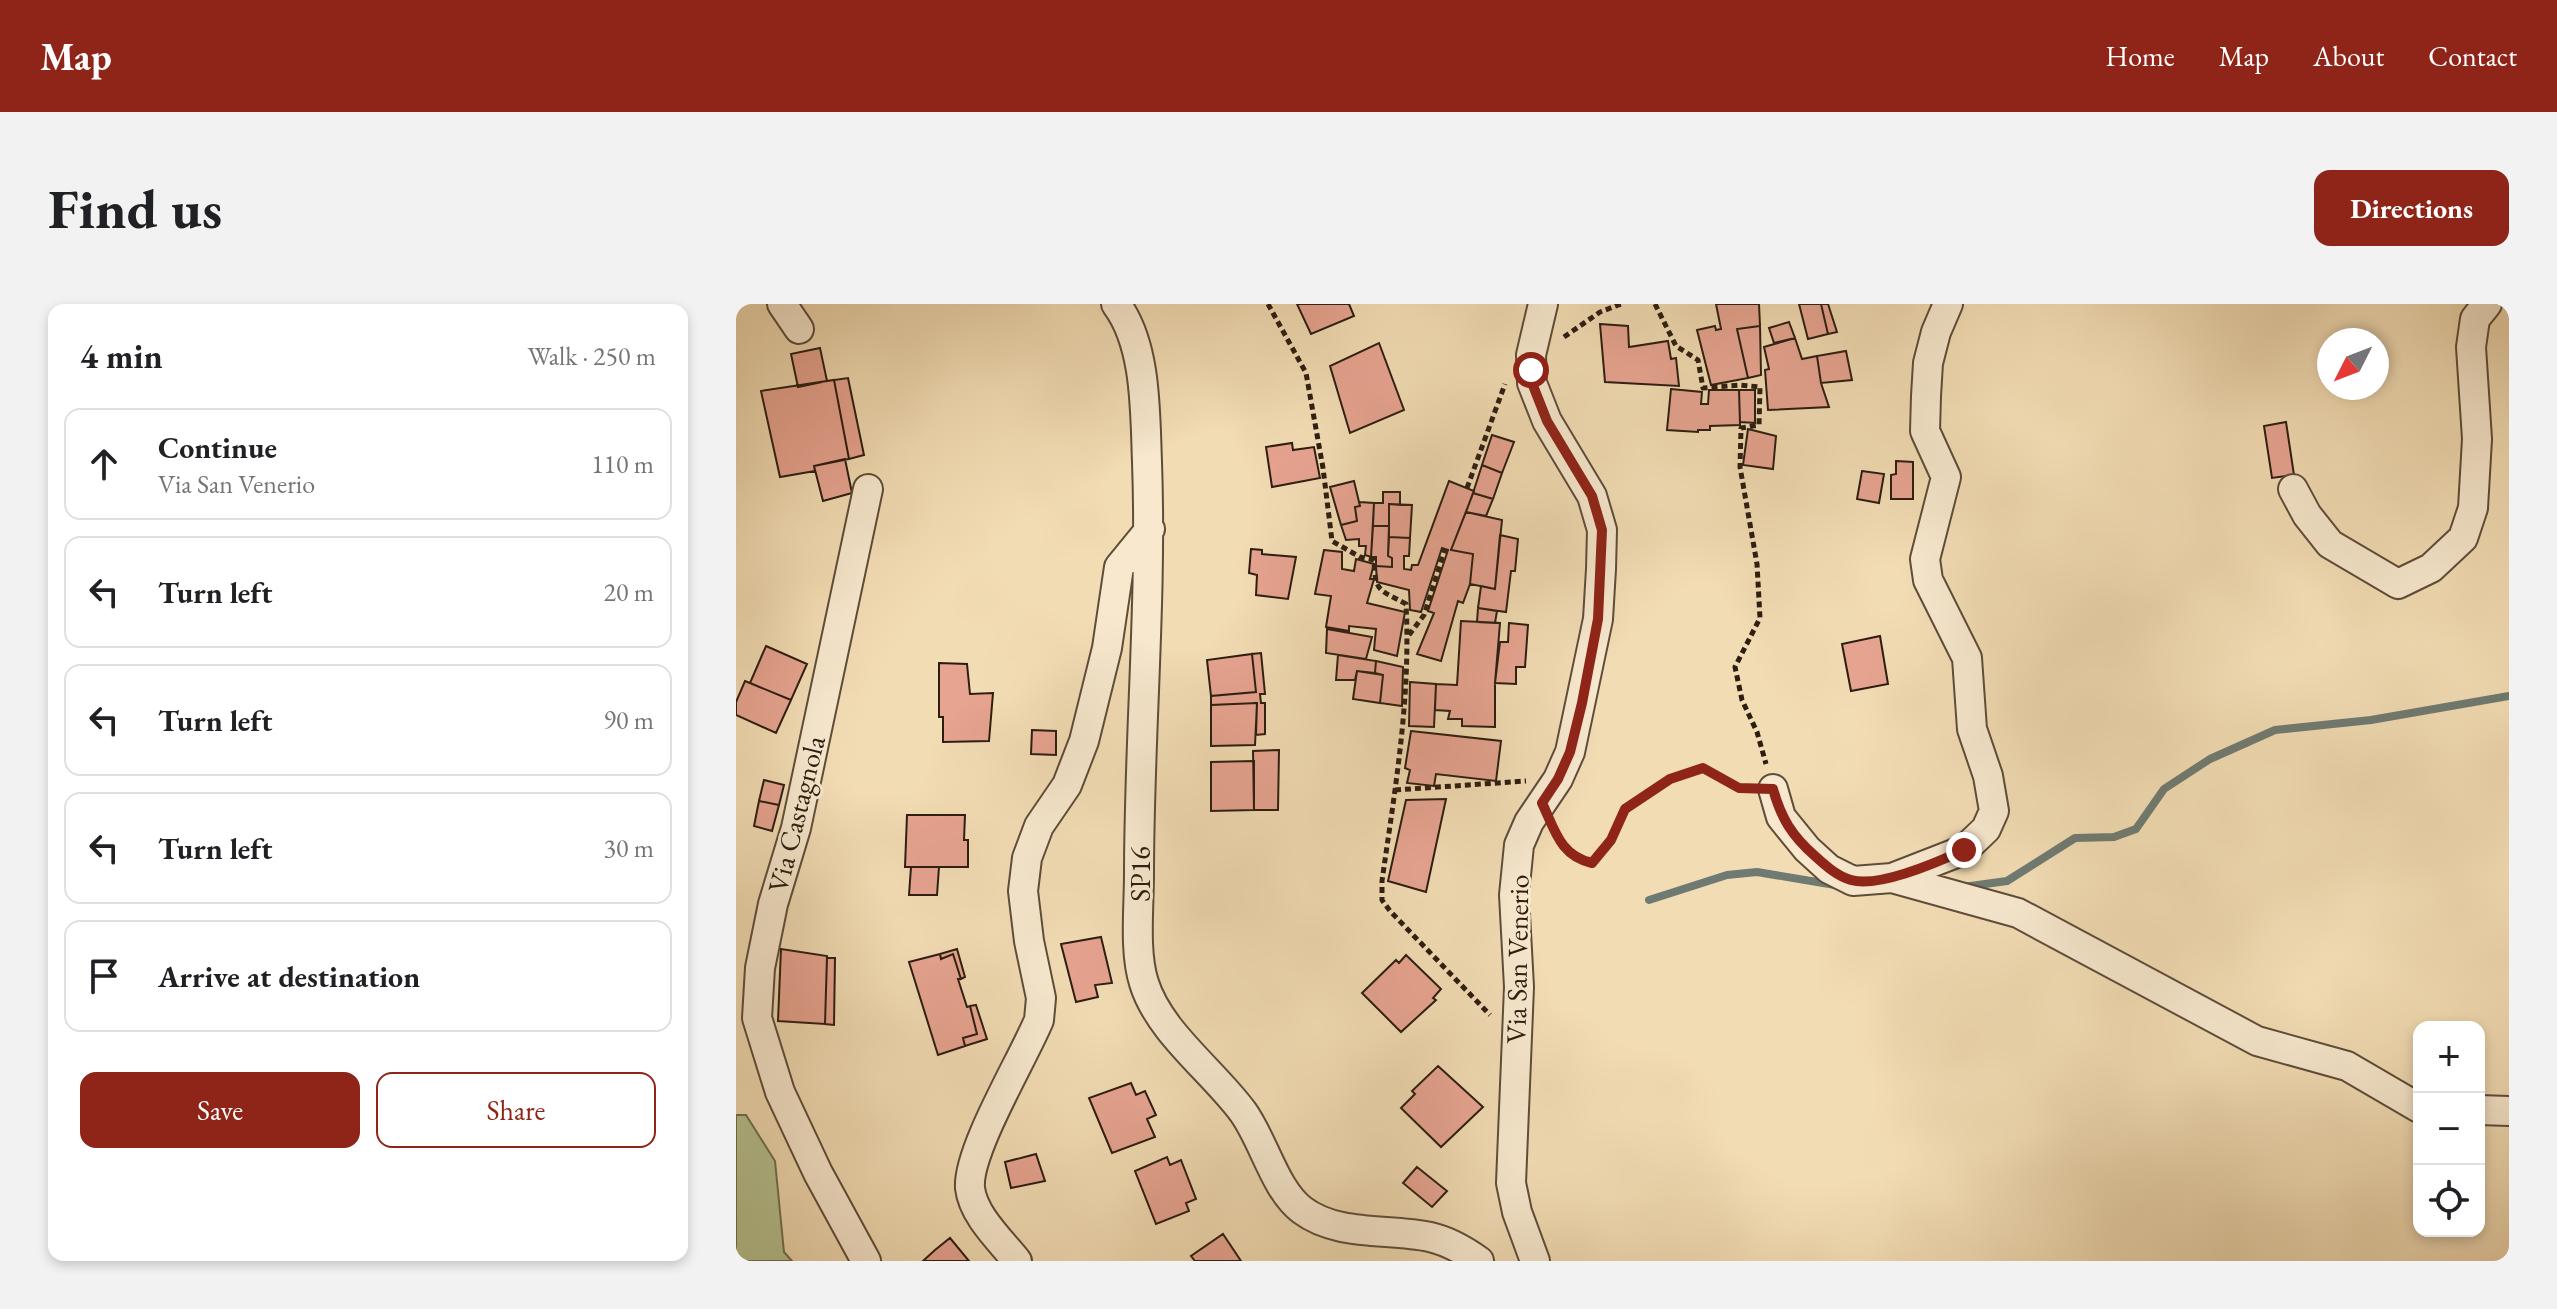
<!DOCTYPE html>
<meta charset="utf-8">
<style>
body{margin:0;font-family:"EB Garamond",serif;background:#f2f2f2;color:#202124}
.controls{position:absolute;right:24px;bottom:24px;display:grid;overflow:hidden;border-radius:16px;box-shadow:0 4px 12px #0003}
.controls button{width:72px;height:72px;display:grid;place-items:center;padding:0;border:0;border-bottom:2px solid #e0e0e0;background:#fff;color:#202124;font:40px sans-serif}
.compass{position:absolute;left:1581px;top:24px;width:72px;height:72px;border-radius:50%;background:#fff;box-shadow:0 4px 12px #0003;rotate:228deg}
.stop{position:absolute;width:24px;height:24px;margin:-18px;border:6px solid #8f2418;border-radius:50%;background:#fff}
.stop.end{background:#8f2418;border-color:#fff;box-shadow:0 2px 8px #0008}
.list{margin:0;padding:0;list-style:none}
h2{display:flex;justify-content:space-between;align-items:center;height:104px;margin:0;padding:0 32px;font-size:34px}
h2 small{font-size:26px;font-weight:400;color:#757577}
.list li{display:grid;grid-template-columns:52px 1fr auto;gap:24px;align-items:center;box-sizing:border-box;height:112px;margin:0 16px 16px;padding:0 16px;border:2px solid #e0e0e0;border-radius:16px}
.list b{display:block;font-size:30px;white-space:nowrap}
.list p{margin:0;font-size:26px;white-space:nowrap;color:#757577}
.list em{font-size:26px;font-style:normal;color:#757577}
.actions{display:flex;gap:16px;padding:24px 32px}
.actions a{flex:1;padding:18px 0;border:2px solid #8f2418;border-radius:16px;text-align:center;font-size:28px;color:#8f2418}
.actions .main{background:#8f2418;color:#fff}
.icon{flex:none;width:44px;height:44px;fill:none;stroke:currentColor;stroke-width:2;stroke-linecap:round;stroke-linejoin:round}
.map{position:relative;flex:none;width:1773px;height:957px;overflow:hidden;border-radius:16px}
header{display:flex;align-items:center;gap:48px;box-sizing:border-box;height:112px;padding:0 40px;background:#8f2418;color:#fff}
header strong{font-size:38px}
nav{display:flex;gap:44px;margin-inline-start:auto;font-size:28px}
.intro{display:flex;align-items:center;justify-content:space-between;box-sizing:border-box;height:192px;padding:0 48px}
h1{margin:0;font-size:56px}
.button{padding:20px 36px;border-radius:16px;background:#8f2418;color:#fff;font-size:28px;font-weight:700}
main{display:flex;gap:48px;padding:0 48px}
aside{flex:1;background:#fff;border-radius:16px;box-shadow:0 4px 12px #0003}
.map>svg:first-child{display:block}
.green{fill:#b6c291;stroke:#717051;stroke-width:2}
.lines{fill:none;stroke-linecap:round;stroke-linejoin:round}
.stream{stroke:#6f7b72;stroke-width:8}
.building{fill:#e7a491;stroke:#2c1d11;stroke-width:2}
.minor-casing{stroke:#5e4d3a;stroke-width:32}
.path{stroke:#2c1d11;stroke-width:5;stroke-dasharray:6 4;stroke-linecap:butt}
.minor{stroke:#f7e8ce;stroke-width:28}
.route{stroke:#8f2418;stroke-width:10}
.labels{text-anchor:middle;stroke-width:6;stroke-linejoin:round;paint-order:stroke}
.street-label{font-size:28px;fill:#2c1d11;stroke:#f7e8ce}
</style>
<header>
<strong>Map</strong>
<nav><a>Home</a><a>Map</a><a>About</a><a>Contact</a></nav>
</header>
<div class="intro"><h1>Find us</h1><a class="button">Directions</a></div>
<main>
<aside>
<h2>4 min<small>Walk · 250 m</small></h2>
<ul class="list">
<li><svg class="icon" aria-label="ahead" viewBox="0 0 24 24"><path d="M12 20V5M6 11l6-6 6 6"/></svg><div><b>Continue</b><p>Via San Venerio</p></div><em>110 m</em></li>
<li><svg class="icon" aria-label="left" viewBox="0 0 24 24"><path d="M17 20v-9H6M10 6l-5 5 5 5"/></svg><div><b>Turn left</b></div><em>20 m</em></li>
<li><svg class="icon" aria-label="left" viewBox="0 0 24 24"><path d="M17 20v-9H6M10 6l-5 5 5 5"/></svg><div><b>Turn left</b></div><em>90 m</em></li>
<li><svg class="icon" aria-label="left" viewBox="0 0 24 24"><path d="M17 20v-9H6M10 6l-5 5 5 5"/></svg><div><b>Turn left</b></div><em>30 m</em></li>
<li><svg class="icon" aria-label="arrive" viewBox="0 0 24 24"><path d="M6 21V4h12l-3 4 3 4H6"/></svg><div><b>Arrive at destination</b></div></li>
</ul>
<div class="actions"><a class="main">Save</a><a>Share</a></div>
</aside>
<div class="map">
<svg width="1773" height="957" viewBox="0 0 1773 957">
<rect width="100%" height="100%" fill="#f2dcb4"/>
<filter id="stains"><feTurbulence type="fractalNoise" baseFrequency=".0025" numOctaves="4"/><feColorMatrix values="0 0 0 0 .2 0 0 0 0 .09 0 0 0 0 .02 0 0 0 .5 -.17"/></filter>
<radialGradient id="worn" r=".72"><stop offset=".6" stop-color="#630" stop-opacity="0"/><stop offset="1" stop-color="#630" stop-opacity=".3"/></radialGradient>
<path class="green" d="M0,811h10l29,46 9,91 8,9h-56z"/>
<g class="lines">
<path class="stream" d="M1227,583l44,-6 68,-43 39,-1 22,-8 28,-40 46,-30 65,-29 96,-10 138,-24
M913,596l78,-25 30,-3 78,13"/>
</g>
<path class="building" d="M561,0h52l5,12 -43,18z
M980,0h43l1,22 -23,3 11,49 -37,7 -14,-55 18,-4 1,4 5,-1z
M1063,0h22l7,30 -20,5z
M1085,0h7l9,28 -9,2z
M1053,18l6,16 -21,5 -5,-15z
M864,20l28,2 1,21 39,-6 3,18 5,-1 3,28 -74,-4z
M1024,22l1,49 -13,3 -11,-49z
M1059,34l7,21 15,-3 4,27 8,24 -61,3 -3,-40 4,-1 -5,-22z
M643,39l25,67 -54,23 -20,-67z
M84,44l7,33 -29,6 -7,-33z
M1110,47l6,29 -31,3 -4,-27z
M112,74l16,77 -15,4 -15,-79z
M98,76l15,79 -35,7 1,5 -35,6 -19,-86z
M935,85l31,3 -1,12h7l1,-14h30l1,35 -30,1v4h-12v2l-31,-2z
M1003,86h16v33l-15,-1z
M1550,118l8,53 -22,3 -8,-52z
M1012,125l28,7 -3,33 -30,-4z
M756,131l22,7 -12,31 -20,-8z
M556,139l1,7 21,-3 6,31 -48,9 -6,-40z
M109,155l7,34 -29,8 -9,-35z
M1160,157l17,1v37h-22v-24l5,-1z
M746,161l20,8 -9,26 -20,-6z
M1126,167l22,3 -5,29 -22,-4z
M618,177l6,25 -5,1 2,14 -16,4 -11,-38z
M713,177l25,10 -23,59 22,4 -3,30 -7,19 -5,-2 -17,60 -24,-7 17,-41 -6,-2 20,-61 -6,-2 -21,64 -11,-2 -1,-20 -32,-8 -1,-16 16,1v-9l-4,-2 1,-19 21,1 -1,18h-5v13l7,1 1,-5h6z
M647,188h17v13l-11,-1v22h-16l1,-23h9z
M737,189l20,6 -7,17 -20,-4z
M623,198l15,1 -3,54 -6,-2 1,-9h-7v-7l-13,1 -5,-15 16,-4 -2,-14 5,-1z
M653,200l23,1 -2,33 -21,-1z
M730,208l36,8 -7,69 -25,-5 3,-30 -22,-4z
M637,222h16l-1,30 4,2v9l-16,-1v-9h-5z
M764,231l18,4 -3,32h-4l-5,41 -28,-4 3,-22 14,3z
M515,245l11,1v4l34,3 -8,42 -32,-4 1,-20 -8,-2z
M588,246l18,2v17l12,2 2,-12 18,5 -4,15h4l-7,24 38,9 -8,44 -23,-6 2,-21 -27,-3v5l-23,-4 5,-31 -16,-2z
M742,304l19,3 -2,12 -18,-1z
M725,317l39,2 -5,60v44l-33,-1v-7h-14l2,-8 -15,-1 1,-26 21,1z
M773,319l19,2 -3,42h-9v17l-21,-1 5,-41h8z
M591,325l45,8 -6,22 -40,-6z
M1144,332l8,48 -37,7 -9,-47z
M30,342l41,18 -16,36 -41,-17z
M525,349l4,41h-5l1,9h4v31l-9,1 1,-32 -46,2v-9l45,-4 -4,-38z
M516,350l4,38 -45,4 -4,-36z
M602,351l38,6 -1,12 -18,-2 -2,9h-19z
M640,357l27,6 -1,39 -22,-3 3,-28 -8,-2z
M203,359l28,1 3,30 23,-1 -4,48 -46,1v-25h-4z
M621,367l26,4 -3,28 -27,-4z
M9,377l46,19 -15,33 -40,-18v-13z
M674,378l26,2 -2,43 -25,-1z
M521,399l-2,42 -44,1v-41z
M296,426l24,1v24l-25,-1z
M675,427l90,10 -5,40 -60,-7 -2,12 -27,-3 3,-13 -5,-2z
M543,446l-1,60h-24l-1,-59z
M518,457v49l-43,1v-49z
M28,476l20,5 -5,20 -20,-4z
M710,495l-20,93 -38,-11 18,-81z
M23,497l20,4 -7,26 -18,-5z
M171,511h58l-1,25h4v27h-63z
M175,563h28l-2,28h-28z
M365,633l11,46 -17,2 3,12 -22,5 -15,-58z
M45,645l46,7 -2,68 -47,-3z
M221,645l8,28 -4,2 -8,-25 -12,5 -1,-5z
M204,650l1,5 12,-5 8,25h-3l9,28 3,-1 7,28 -14,4 2,8 -27,9 -29,-93z
M670,651l35,34 -8,9 3,2 -35,32 -39,-39 34,-33 3,3z
M91,654h8l-1,67 -9,-1z
M240,701l11,34 -22,7 -2,-8 14,-4 -7,-28z
M702,762l45,41 -42,40 -40,-39 14,-14 -3,-3z
M395,779l5,12 9,-4 11,24 -9,4 8,18 -43,16 -23,-55z
M300,850l9,27 -34,7 -6,-26z
M431,853l3,8 11,-5 15,39 -10,4 3,8 -33,13 -21,-53z
M681,863l30,24 -15,16 -29,-24z
M487,930l18,27h-46l-4,-5z
M214,934l19,23h-46l12,-11z"/>
<g class="lines">
<defs>
<path id="minor" d="M46,0l17,25
M380,0c31,41 29,109 31,158 5,138 -8,275 -8,412 0,34 -5,78 5,109 15,49 69,88 99,129 21,29 32,78 59,98 36,27 86,18 128,27 18,4 35,14 49,24
M1557,185l14,26 23,29 68,40 33,-16 32,-30 10,-30 4,-69 -6,-92 4,-28 12,-15
M1037,485l8,28 26,32 22,20 24,12 39,-3 126,35 239,128 90,25 72,42
M1156,574l72,-28 22,-21 8,-18 -6,-35 -16,-47 -5,-71 -39,-78 -3,-21 21,-82 -21,-46 1,-35 2,-33 8,-31 12,-28
M1743,806l30,1
M130,957l-48,-88 -38,-81 -23,-74 3,-50 13,-64 23,-76 72,-339
M281,957c-17,-21 -44,-46 -47,-73 -3,-37 53,-129 69,-168l2,-22 -12,-57 -6,-50 4,-33 12,-32 28,-41 17,-44 23,-93 12,-81 31,-38
M799,957l-18,-49 -6,-29 8,-196 -5,-92 5,-50 10,-23 29,-43 12,-27 28,-133 3,-50 1,-39 -10,-34 -45,-75 -15,-38 -1,-28 12,-51"/>
</defs>
<use href="#minor" class="minor-casing"/>
<path class="path" d="M532,0l38,69 17,95 9,73 28,16 14,3c1,33 5,29 32,44 5,94 -11,185 -24,277v19l8,11 100,104
M919,0l21,42 22,14 5,28 37,-3 20,2 -1,38 -18,3 -1,39 17,97 3,54 -25,49 7,33 15,32 9,32
M828,33l36,-25 21,-8
M731,184l38,-104
M673,331l15,-20 21,-66
M659,486l131,-9
M818,525c10,19 17,29 38,34l19,-23 14,-31 45,-30 33,-11 36,20h10"/>
<use href="#minor" class="minor"/>
</g>
<g class="lines">
<path class="route" d="M795,66l1,13 15,38 45,75 10,34 -4,89 -16,84 -12,49 -12,27 -16,24c13,27 18,53 50,60l19,-23 14,-31 45,-30 33,-11 36,20 34,1c8,29 19,47 42,67 11,10 22,20 36,24 28,8 87,-18 113,-30"/>
</g>
<g class="labels">
<g class="street-label">
<text transform="translate(60 510) rotate(-76)" y="10">Via Castagnola</text>
<text transform="translate(404 570) rotate(-90)" y="10">SP16</text>
<text transform="translate(781 655) rotate(-89)" y="10">Via San Venerio</text>
</g>
</g>
<rect width="100%" height="100%" filter="url(#stains)"/>
<rect width="100%" height="100%" fill="url(#worn)"/>
</svg>
<div class="controls">
<button>+</button>
<button>−</button>
<button><svg class="icon" aria-label="locate" viewBox="0 0 24 24"><circle cx="12" cy="12" r="6"/><path d="M12 2v4M12 18v4M2 12h4M18 12h4"/></svg></button>
</div>
<svg class="compass" viewBox="-18 -18 36 36"><path d="M0-13l5 13h-10z" fill="#e53935"/><path d="M0 13l5-13h-10z" fill="#757577"/></svg>
<div class="stop" style="left:795px;top:66px"></div>
<div class="stop end" style="left:1228px;top:546px"></div>
</div>
</main>
